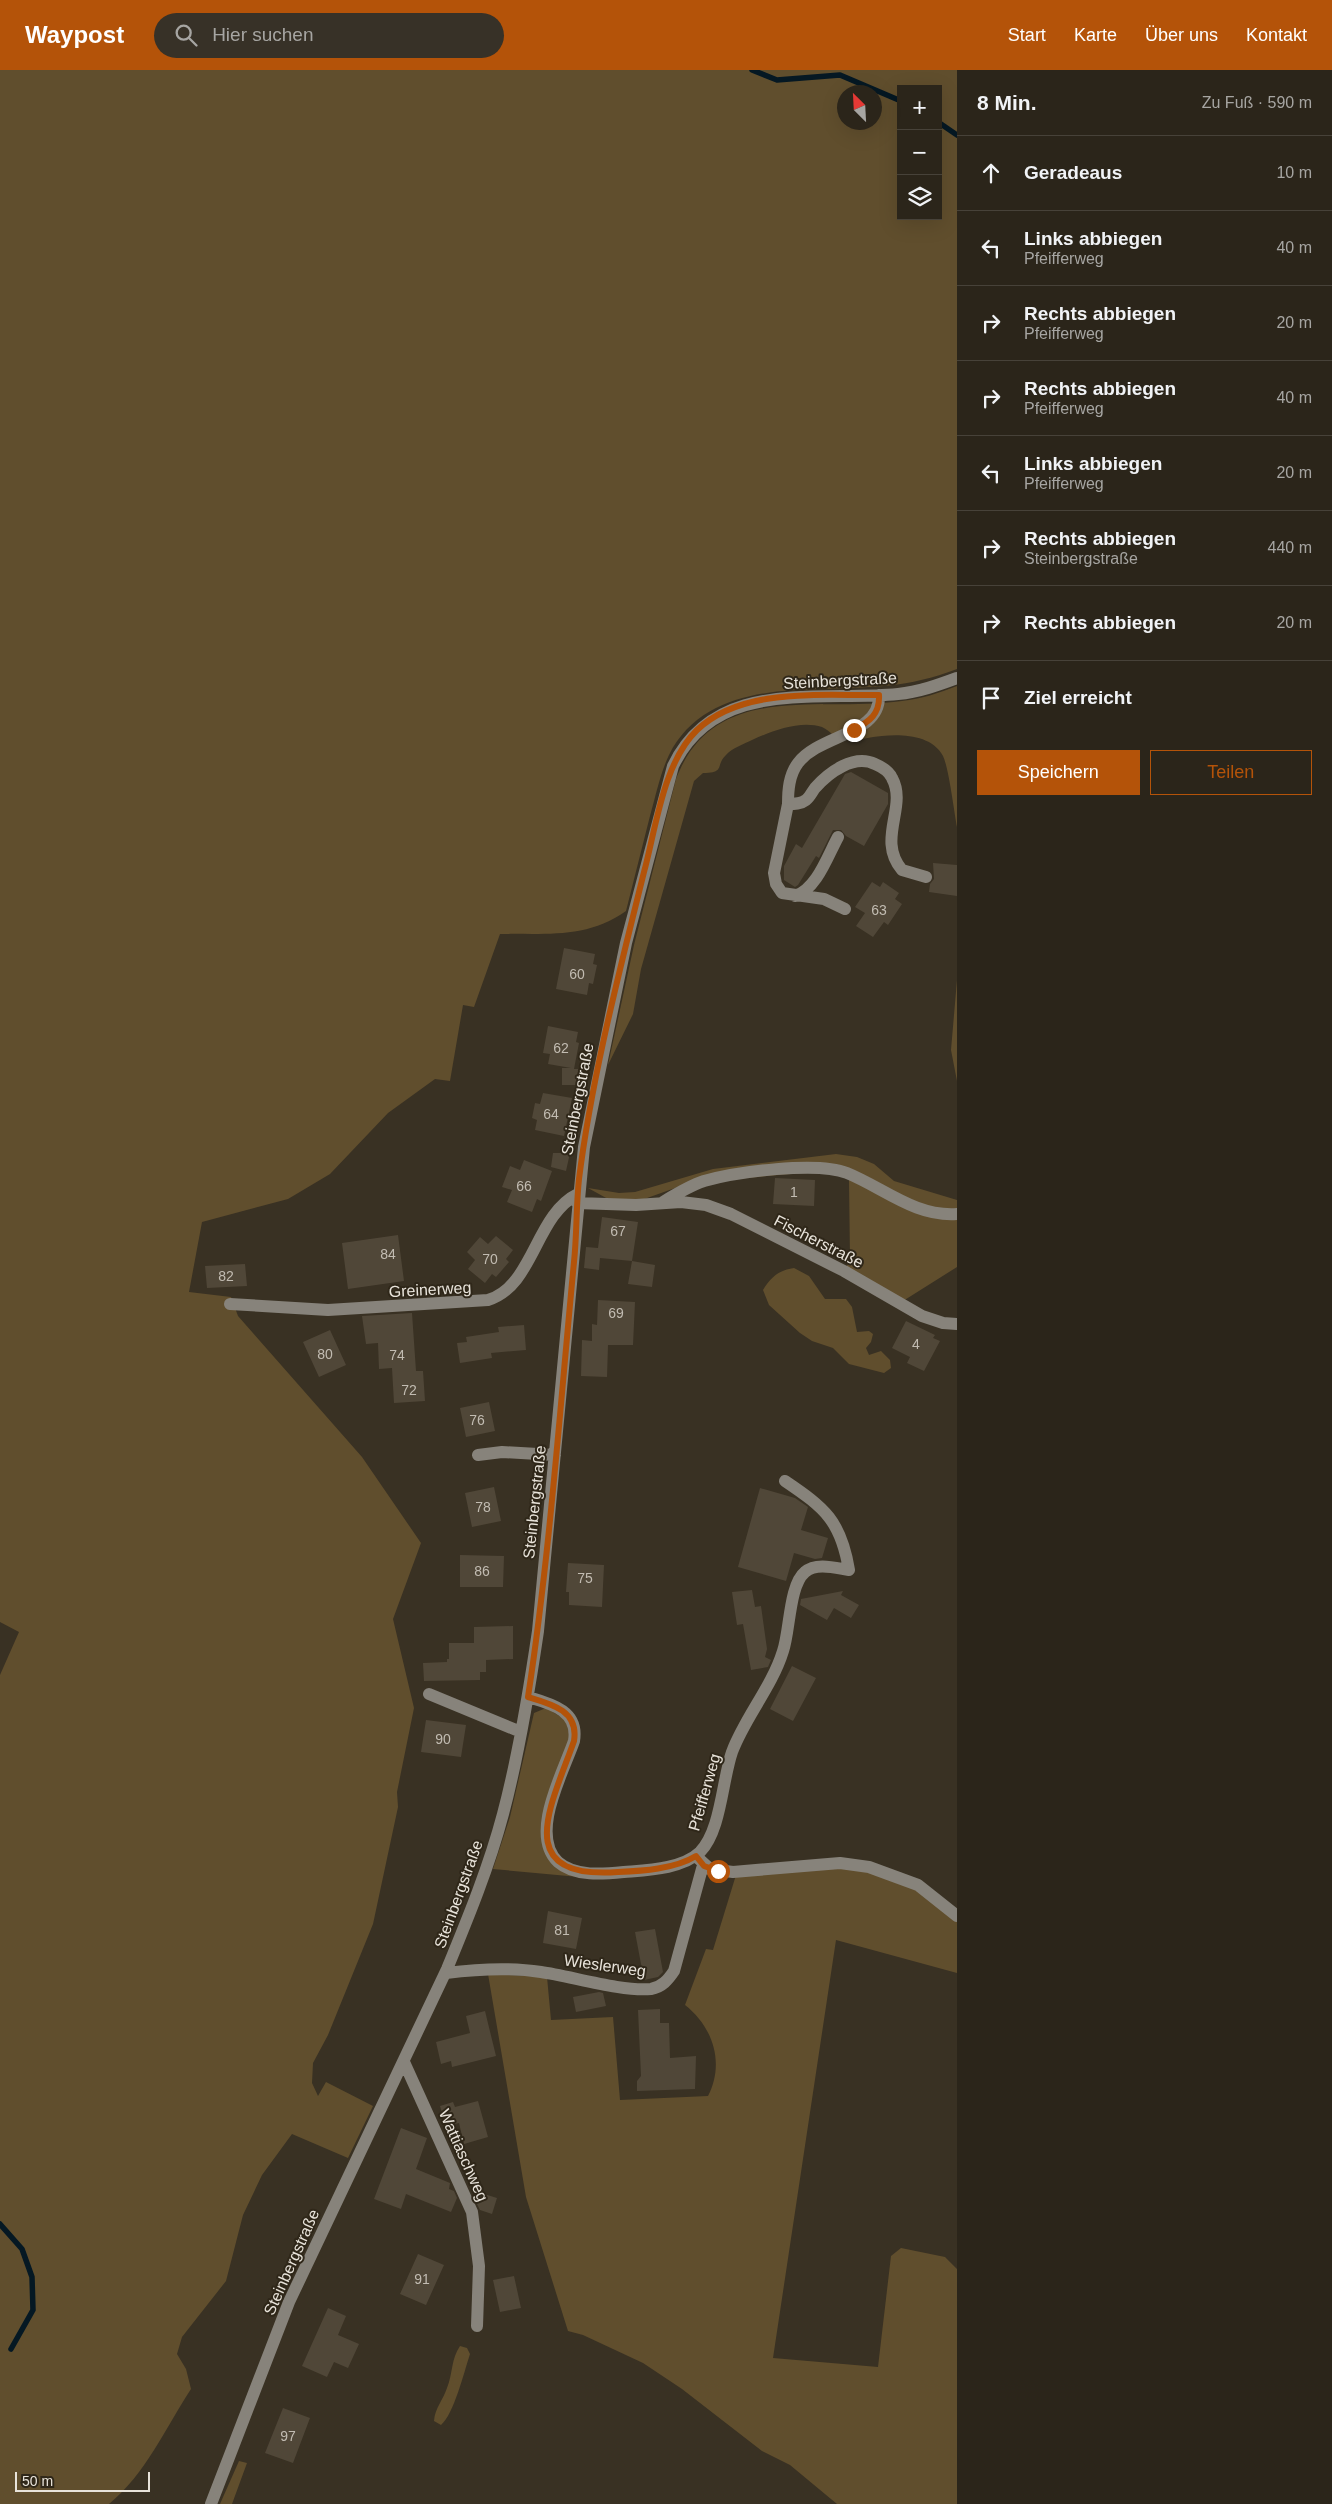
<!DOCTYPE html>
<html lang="de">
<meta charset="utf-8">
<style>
body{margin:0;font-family:Arial,sans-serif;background:#373127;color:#f1f3f6}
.controls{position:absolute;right:15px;top:15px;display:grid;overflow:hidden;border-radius:0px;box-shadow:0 5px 20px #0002}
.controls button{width:45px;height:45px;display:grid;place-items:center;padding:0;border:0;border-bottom:1px solid #474239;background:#2b251a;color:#f1f3f6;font:25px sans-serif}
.compass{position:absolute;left:837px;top:15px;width:45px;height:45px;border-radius:50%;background:#2b251a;box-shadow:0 5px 20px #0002;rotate:336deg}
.scale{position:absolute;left:15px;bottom:12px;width:135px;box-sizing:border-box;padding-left:5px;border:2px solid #e8e3da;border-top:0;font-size:14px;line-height:18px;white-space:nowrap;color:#e8e3da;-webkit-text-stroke:4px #2f2719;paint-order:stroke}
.stop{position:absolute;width:15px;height:15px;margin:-11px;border:4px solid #b45309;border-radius:50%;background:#fff}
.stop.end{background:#b45309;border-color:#fff;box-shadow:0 1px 5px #0008}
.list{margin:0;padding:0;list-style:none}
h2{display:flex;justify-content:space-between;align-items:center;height:65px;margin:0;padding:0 20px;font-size:21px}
h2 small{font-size:16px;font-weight:400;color:#a6a5a2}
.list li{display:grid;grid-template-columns:32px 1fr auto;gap:15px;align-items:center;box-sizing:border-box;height:75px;padding:0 20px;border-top:1px solid #474239}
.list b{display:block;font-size:19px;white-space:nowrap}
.list p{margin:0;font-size:16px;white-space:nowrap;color:#a6a5a2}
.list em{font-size:16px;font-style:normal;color:#a6a5a2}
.actions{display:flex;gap:10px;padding:15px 20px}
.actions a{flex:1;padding:11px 0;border:1px solid #b45309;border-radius:0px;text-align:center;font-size:18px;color:#b45309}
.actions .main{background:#b45309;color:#fff}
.icon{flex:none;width:28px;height:28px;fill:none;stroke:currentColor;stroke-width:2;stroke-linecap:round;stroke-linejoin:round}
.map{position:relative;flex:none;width:957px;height:2434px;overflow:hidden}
header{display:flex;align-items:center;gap:30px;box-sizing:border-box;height:70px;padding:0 25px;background:#b45309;color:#fff}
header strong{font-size:24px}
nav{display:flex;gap:28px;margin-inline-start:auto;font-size:18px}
.search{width:350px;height:45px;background:#373127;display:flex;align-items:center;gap:12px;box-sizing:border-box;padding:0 18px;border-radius:28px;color:#a6a5a2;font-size:19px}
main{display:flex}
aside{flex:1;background:#2b251a}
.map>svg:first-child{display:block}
.green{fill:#604e2d;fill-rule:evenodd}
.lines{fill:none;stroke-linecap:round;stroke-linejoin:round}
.stream{stroke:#051823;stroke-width:5.5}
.building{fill:#504738}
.minor{stroke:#87837b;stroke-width:12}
.route{stroke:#b45309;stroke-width:6}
.labels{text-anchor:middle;stroke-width:4;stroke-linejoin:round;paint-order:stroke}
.number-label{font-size:14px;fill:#c2bcb2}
.street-label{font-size:16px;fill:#e8e3da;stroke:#2f2719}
</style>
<header>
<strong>Waypost</strong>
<div class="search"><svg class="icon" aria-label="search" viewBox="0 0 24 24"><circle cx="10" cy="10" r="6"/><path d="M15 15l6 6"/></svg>Hier suchen</div>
<nav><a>Start</a><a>Karte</a><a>Über uns</a><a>Kontakt</a></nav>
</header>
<main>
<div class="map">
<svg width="957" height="2434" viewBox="0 0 957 2434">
<rect width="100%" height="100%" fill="#393123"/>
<path class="green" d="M0,0h957v599c-49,19 -86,18 -137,20 -57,1 -122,8 -151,66 -9,19 -13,40 -19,61 -8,32 -16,63 -24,95 -39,28 -80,22 -126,23l-26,73 -11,-2 -13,76 -15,-2 -47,34 -58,61 -42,25 -86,23 -13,70 42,5 7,19 124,141 59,86 -28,76 21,89 -17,84 1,15 -25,117 -45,111 -15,28 -1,20 6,13 8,-14 47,24 -25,52 -56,-24 -30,41 -19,40 -17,66 -44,56 -5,17 9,15 5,20c-25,38 -46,86 -82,115h-109v-829l19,-43 -19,-10zM901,19h37v127h-37zM844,22h30v30h-30z
M957,616v141c-3,-16 -8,-58 -14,-71 -11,-21 -41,-22 -61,-20 -14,1 -24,5 -38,4 -10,-1 -13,-9 -22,-13 -22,-7 -50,4 -70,13 -8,4 -20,8 -26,15 -11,10 0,18 -23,18l-9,8 -53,188 -8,45 -25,51 26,-120 42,-166c38,-100 144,-66 226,-78 19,-2 37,-8 55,-15z
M957,910v101l-6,-31z
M836,1084l21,3 17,7 20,17 63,19v10l-36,-4 -73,-37 -159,14 -53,19 -28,-3 -20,-11 31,5 16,-1 78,-23z
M849,1109l108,40v48l-54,34 -57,-33 4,-9z
M794,1198l15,8 16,23h21l6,8 5,25 12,-1 4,3 -2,8 -5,6 3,7 12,-4 9,9 1,8 -7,5 -35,-9 -16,-16 -21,-7 -12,-8 -31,-28 -6,-15c8,-13 16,-20 31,-22z
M546,1638l20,12 4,17 -27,78 -2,20 38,42 -86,-8 17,-52 24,-104z
M854,1797l63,21 40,33v52l-121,-33 -63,418 105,9 13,-111 10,-8 44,9 12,12v235h-120l-47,-39 -28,-14 -80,-62 -39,-26 -60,-28 -15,-4 -42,-134 -38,-223 59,3 4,43 62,-3 7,83 88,-4c17,-33 5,-69 -23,-91l21,-56 7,1 23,-75z
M460,2276l7,2 3,6c-6,18 -16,60 -29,71l-7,-4c1,-13 9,-21 13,-33 6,-15 4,-29 13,-42z
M239,2391l8,2 -15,41h-12z"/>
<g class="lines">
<path class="stream" d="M752,0l25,10 63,-5 61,26
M938,52l19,13
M0,2154l22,25 10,28 1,33 -22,39"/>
</g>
<path class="building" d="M851,702l37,21v11l-24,42 -18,-10 -5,-6h-8l-14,28 -3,-2 -18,29 -3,2 -11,-7v-14l12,-22 6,4 43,-74z
M933,793l24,2v31l-28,-4 1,-8 4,-5z
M872,812l8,5 3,-5 16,11 -4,6 7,5 -14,21 -4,-3 -11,15 -17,-11 9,-13 -10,-6z
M564,878l31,6 -2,10 4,1 -4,19 -4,-1 -2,12 -31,-6z
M548,956l30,6 -2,10 3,1 -5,26h6l-2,16h-16v-17h9l-23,-4 2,-10 -7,-1z
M543,1023l29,5 -8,38 -29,-6 2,-10 -5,-2 3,-15 5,1z
M553,1083h17l-4,18 -15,-4z
M524,1090l28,11 -11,30 -4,-2 -5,13 -25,-10 5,-12 -10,-3 8,-21 10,4z
M775,1108l40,2 -1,26 -41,-2z
M602,1147l36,5 -6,39 -32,-3 -1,12 -15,-2 2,-21 12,1z
M398,1165l6,46 -56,8 -6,-46z
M496,1166l17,14 -7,9 3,3 -13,15 -4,-3 -7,9 -17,-14 7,-9 -8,-8 13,-15 8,7z
M632,1191l23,4 -3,22 -24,-3z
M245,1194l2,22 -40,2 -2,-22z
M598,1230l37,2 -2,43h-25l-1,32 -26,-1 1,-36 10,1v-17l5,1z
M412,1243l4,58h7l2,30 -31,2 -2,-35 -13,1 -1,-26 -12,1 -4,-28z
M906,1251l29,14 -2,3 7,3 -16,30 -17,-8 3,-6 -18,-9z
M524,1255l2,25 -35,3 1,5 -32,5 -3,-20 10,-1 -1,-5 33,-5 -1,-5z
M330,1260l16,35 -27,12 -16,-35z
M489,1332l6,29 -29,6 -6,-29z
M494,1417l7,34 -29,6 -7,-34z
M760,1418l35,10 13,9 -7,23 27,8 -6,20 -7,1 -21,-6 -8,28 -48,-14z
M460,1485l44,1 -1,31h-43z
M568,1493l36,2 -2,42 -33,-2v-13h-3z
M752,1520l3,17 6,-1 6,43 -2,8 6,3 -3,7 -17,3 -8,-46 -6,1 -5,-33z
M843,1521l-2,4 18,10 -8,13 -17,-10 -7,12 -27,-15 1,-6z
M513,1556v33l-27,1v12h-6v8l-56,1 -1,-18 24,-1v-3h2v-16h25v-16z
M792,1596l24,12 -23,43 -23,-12z
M426,1650l40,5 -5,32 -40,-5z
M548,1841l34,7 -6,31 -33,-6z
M655,1859l8,43 -5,5 -14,3 -9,-48z
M599,1922l4,1 3,13 -30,6 -3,-15z
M660,1939v14h9l1,35 26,-2 -1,33 -58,2v-10l4,-5 -3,-66z
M485,1941l11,45 -44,11 -1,-6 -10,3 -5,-22 34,-9 -4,-17z
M478,2031l10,36 -24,7 -5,-21 -13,3 -6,-20 13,-4 2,5z
M401,2058l26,10 -11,31 34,14 -1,6 5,2 3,7 -6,14 -45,-18 -5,15 -27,-10z
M481,2123l16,5 -5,16 -12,-4 -3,-6z
M418,2184l26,11 -18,40 -26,-11z
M514,2206l7,32 -21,4 -7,-32z
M328,2238l18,8 -8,19 21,9 -11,24 -14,-6 -7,15 -25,-11z
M283,2338l27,10 -17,45 -28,-10z"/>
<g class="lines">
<path class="minor" d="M788,734c0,-14 1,-29 10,-41 22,-29 83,-28 81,-68
M795,826c22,-7 33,-41 43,-59
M845,839l-21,-10 -42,-6 -6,-9 -2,-11 14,-69c6,0 13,0 18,-4 4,-3 6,-8 9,-12 14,-16 39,-34 60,-24 7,3 14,7 17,14 16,29 -16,61 10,92l24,7
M663,1132c13,-8 26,-16 41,-21 32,-9 113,-20 143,-8 37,15 68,44 110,41
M577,1133l59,2 45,-3 25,3 25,9 113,57 78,45 21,7 14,1
M230,1234l98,6 160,-10c46,-14 47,-85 90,-106
M478,1385l24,-3 53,3
M429,1624l92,38
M528,1627c24,7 51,14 46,44 -11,32 -45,93 -16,121 17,15 46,12 66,10 23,-2 58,-3 76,-20 21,-21 22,-71 32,-100 13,-35 40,-65 51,-101 7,-20 6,-66 22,-79 11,-10 31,-4 44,-2 -8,-49 -24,-62 -64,-89
M699,1789l11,10 23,3 107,-9 29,4 49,18 39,31
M446,1903c32,-4 63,-6 95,-1 29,4 82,20 110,17 11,-2 17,-9 23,-18l29,-106
M404,1992l68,150 7,54 -2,60
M211,2434l78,-202 158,-333c21,-51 42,-102 56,-155 16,-60 26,-122 35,-183l46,-484 42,-204 47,-177c43,-89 145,-64 225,-72 21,-2 40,-9 59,-16"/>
</g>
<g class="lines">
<path class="route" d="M718,1801l-14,-5 -8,-10c-21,13 -54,15 -78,16 -109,8 -66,-68 -44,-131 5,-30 -22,-37 -46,-44 22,-144 32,-290 46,-435 3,-28 2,-56 5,-83 13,-103 40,-206 65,-307 12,-44 19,-109 53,-142 45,-43 124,-34 182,-35 1,19 -9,26 -25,35"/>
</g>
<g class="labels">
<g class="number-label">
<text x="879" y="845">63</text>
<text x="577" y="909">60</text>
<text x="561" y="983">62</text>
<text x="551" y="1049">64</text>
<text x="524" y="1121">66</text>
<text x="794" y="1127">1</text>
<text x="618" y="1166">67</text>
<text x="388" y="1189">84</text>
<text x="490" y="1194">70</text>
<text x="226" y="1211">82</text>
<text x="616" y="1248">69</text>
<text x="916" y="1279">4</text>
<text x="325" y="1289">80</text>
<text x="397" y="1290">74</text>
<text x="409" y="1325">72</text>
<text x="477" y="1355">76</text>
<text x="483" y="1442">78</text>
<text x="482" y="1506">86</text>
<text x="585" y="1513">75</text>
<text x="443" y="1674">90</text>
<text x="562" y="1865">81</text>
<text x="422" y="2214">91</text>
<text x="288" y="2371">97</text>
</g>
<g class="street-label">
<text transform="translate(840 610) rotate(-3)" y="6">Steinbergstraße</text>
<text transform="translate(577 1029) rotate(-79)" y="6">Steinbergstraße</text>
<text transform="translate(819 1171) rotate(27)" y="6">Fischerstraße</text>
<text transform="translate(430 1219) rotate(-3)" y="6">Greinerweg</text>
<text transform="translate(534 1432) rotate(-84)" y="6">Steinbergstraße</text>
<text transform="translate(704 1722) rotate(-74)" y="6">Pfeifferweg</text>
<text transform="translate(458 1824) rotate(-70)" y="6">Steinbergstraße</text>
<text transform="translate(605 1895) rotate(8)" y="6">Wieslerweg</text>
<text transform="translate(464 2085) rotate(66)" y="6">Wattiaschweg</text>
<text transform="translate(291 2192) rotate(-66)" y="6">Steinbergstraße</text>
</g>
</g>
</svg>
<div class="controls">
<button>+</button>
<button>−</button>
<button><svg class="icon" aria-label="layers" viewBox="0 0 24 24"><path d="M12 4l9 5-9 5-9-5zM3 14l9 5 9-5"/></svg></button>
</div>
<svg class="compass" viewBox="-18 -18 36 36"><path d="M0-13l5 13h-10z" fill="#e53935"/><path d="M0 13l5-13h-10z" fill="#a6a5a2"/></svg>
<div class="scale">50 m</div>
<div class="stop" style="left:718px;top:1801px"></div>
<div class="stop end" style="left:854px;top:660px"></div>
</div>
<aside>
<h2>8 Min.<small>Zu Fuß · 590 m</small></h2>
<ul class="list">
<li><svg class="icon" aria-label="ahead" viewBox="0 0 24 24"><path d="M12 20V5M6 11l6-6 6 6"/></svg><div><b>Geradeaus</b></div><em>10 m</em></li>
<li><svg class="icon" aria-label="left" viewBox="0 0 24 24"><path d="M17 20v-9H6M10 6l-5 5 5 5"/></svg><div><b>Links abbiegen</b><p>Pfeifferweg</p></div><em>40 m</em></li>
<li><svg class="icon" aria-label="right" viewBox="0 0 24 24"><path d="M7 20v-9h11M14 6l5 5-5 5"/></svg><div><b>Rechts abbiegen</b><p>Pfeifferweg</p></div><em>20 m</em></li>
<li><svg class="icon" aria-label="right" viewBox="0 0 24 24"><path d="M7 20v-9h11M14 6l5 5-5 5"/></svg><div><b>Rechts abbiegen</b><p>Pfeifferweg</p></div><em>40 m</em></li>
<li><svg class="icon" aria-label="left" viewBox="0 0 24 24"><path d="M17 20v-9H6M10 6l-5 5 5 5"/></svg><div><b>Links abbiegen</b><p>Pfeifferweg</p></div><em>20 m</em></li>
<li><svg class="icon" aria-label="right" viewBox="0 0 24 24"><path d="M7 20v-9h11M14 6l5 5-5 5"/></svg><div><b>Rechts abbiegen</b><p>Steinbergstraße</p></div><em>440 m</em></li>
<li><svg class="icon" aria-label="right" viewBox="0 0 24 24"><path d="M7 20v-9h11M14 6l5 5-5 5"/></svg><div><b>Rechts abbiegen</b></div><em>20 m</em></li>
<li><svg class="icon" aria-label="arrive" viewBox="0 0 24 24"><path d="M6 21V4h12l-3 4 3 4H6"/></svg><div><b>Ziel erreicht</b></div></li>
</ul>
<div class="actions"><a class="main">Speichern</a><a>Teilen</a></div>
</aside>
</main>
